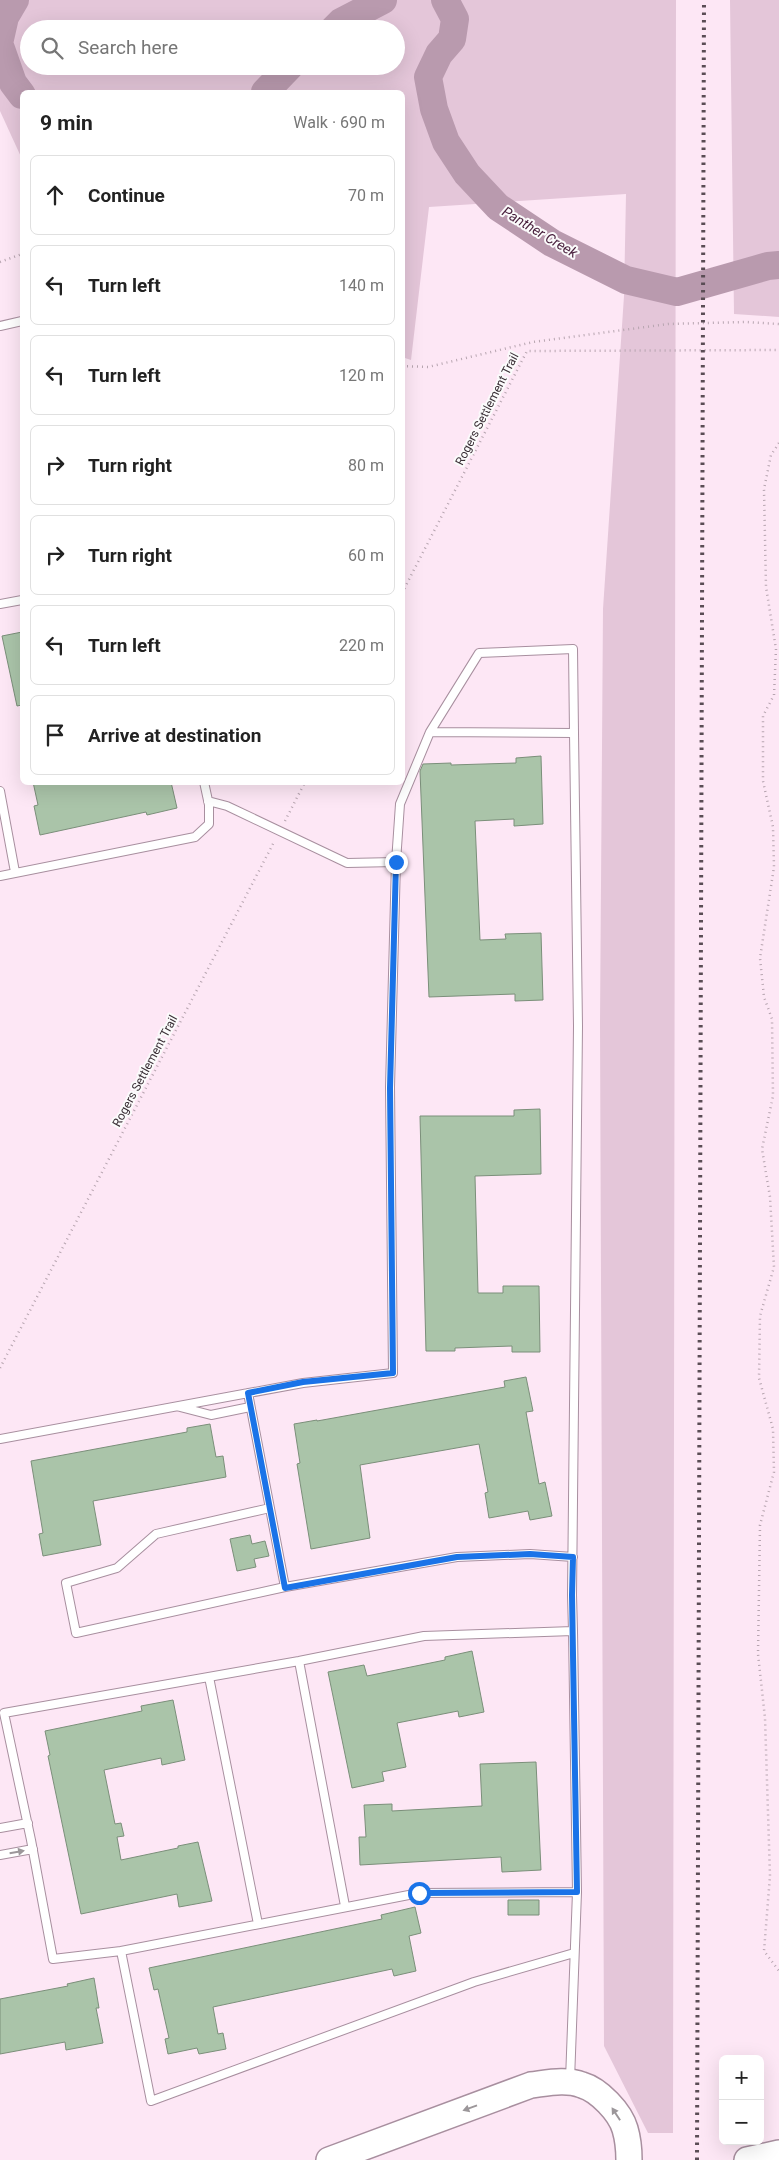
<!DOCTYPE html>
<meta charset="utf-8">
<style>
body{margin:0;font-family:Roboto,sans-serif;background:#f6f6f6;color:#222}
.controls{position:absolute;right:15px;bottom:15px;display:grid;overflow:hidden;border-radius:8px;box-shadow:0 5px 20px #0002}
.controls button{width:45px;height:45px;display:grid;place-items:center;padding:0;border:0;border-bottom:1px solid #e0e0e0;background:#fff;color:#222;font:25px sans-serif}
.stop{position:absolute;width:15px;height:15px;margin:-11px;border:4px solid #1a73e8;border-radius:50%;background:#fff}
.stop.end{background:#1a73e8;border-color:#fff;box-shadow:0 1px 5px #0008}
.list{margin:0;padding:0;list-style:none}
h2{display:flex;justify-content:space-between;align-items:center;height:65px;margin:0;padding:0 20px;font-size:21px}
h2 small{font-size:16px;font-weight:400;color:#767676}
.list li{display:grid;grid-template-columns:32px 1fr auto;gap:15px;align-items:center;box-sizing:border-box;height:80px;margin:0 10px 10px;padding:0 10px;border:1px solid #e0e0e0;border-radius:8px}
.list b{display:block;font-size:19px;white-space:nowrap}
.list em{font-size:16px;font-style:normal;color:#767676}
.icon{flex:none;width:28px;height:28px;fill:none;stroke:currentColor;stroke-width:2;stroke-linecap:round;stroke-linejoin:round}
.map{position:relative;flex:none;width:779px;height:2160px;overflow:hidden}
.search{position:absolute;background:#fff;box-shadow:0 5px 20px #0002;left:20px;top:20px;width:385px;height:55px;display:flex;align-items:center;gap:12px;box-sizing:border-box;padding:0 18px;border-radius:28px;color:#767676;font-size:19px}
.panel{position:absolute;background:#fff;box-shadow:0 5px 20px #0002;left:20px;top:90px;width:385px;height:695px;border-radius:8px}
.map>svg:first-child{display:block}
.green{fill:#e4c6d9;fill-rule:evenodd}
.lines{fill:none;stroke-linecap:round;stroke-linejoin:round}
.river{stroke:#b99aae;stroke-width:28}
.building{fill:#aac4a9;stroke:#7b8f7a}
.service-casing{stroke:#a88f9f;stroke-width:10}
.primary-casing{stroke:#a88f9f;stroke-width:28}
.path{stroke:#b7a5b0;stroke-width:2.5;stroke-dasharray:1 4;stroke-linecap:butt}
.service{stroke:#fff;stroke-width:8}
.primary{stroke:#fff;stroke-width:25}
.rail{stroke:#5a4d55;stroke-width:4;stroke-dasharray:2.5 5;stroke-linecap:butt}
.oneway{fill:#9c979a}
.route{stroke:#1a73e8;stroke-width:6}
.labels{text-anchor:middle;stroke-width:4;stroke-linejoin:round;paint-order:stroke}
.street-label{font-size:12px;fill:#3a2f36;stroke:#fbfbfb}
.water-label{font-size:14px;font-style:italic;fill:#471e3b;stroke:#fbfbfb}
</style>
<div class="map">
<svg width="779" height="2160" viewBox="0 0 779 2160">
<rect width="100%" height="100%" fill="#fde7f5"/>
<path class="green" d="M0,0h676l-3,2133h-25l-44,-87 -4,-1022 3,-415 21,-313 2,-102 -197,13 -18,153 -9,-3v-265h-380v67l-22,-48zM29,29h367v37h-367z
M730,0h49v317l-45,-3z"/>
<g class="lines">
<path class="river" d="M445,0l10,19 -3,20 -13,15 -11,23 6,32 12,33 21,32 31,33 54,36 74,37 51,12 91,-26 11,-1
M334,29l7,-7 42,-22
M0,39l5,-22 10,-17
M0,46l13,37 9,12
M265,92l25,-26"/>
</g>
<path class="building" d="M22,632v73l-5,1 -15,-70z
M541,756l2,68 -29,2v-7l-39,2 5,119 26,-1 -1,-5 36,-1 2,67 -28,1v-7l-86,3 -9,-226 3,-7 28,-1v2l65,-2v-5z
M33,782h138l6,26 -30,7 -1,-3 -106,23 -6,-29 4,-1z
M540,1109l1,65 -66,2 3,117h25v-7h36l1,66h-28v-6l-57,2v3h-29l-6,-235h94v-6z
M526,1377l7,34 -7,1 13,72 6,-2 7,34 -22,4 -2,-9 -39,7 -4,-25 3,-1 -9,-48 -119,21 10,73 -59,11 -14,-85 3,-1 -6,-39 23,-4v1l188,-34 -1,-6z
M210,1424l6,33 7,-1 3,21 -133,24 8,44 -58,11 -4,-22 4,-1 -12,-72 156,-29v-4z
M250,1535l2,9 13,-3 4,15 -15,3 2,8 -19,4 -7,-32z
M472,1651l12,61 -25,5 -1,-6 -61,12 9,44 -24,5 2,9 -32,7 -24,-116 36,-7 3,11 78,-16v-3z
M173,1700l12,60 -23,5 -1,-7 -57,12 11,54 6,-1 3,13 -7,1 4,23 57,-12v-2l20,-4 14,59 -33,6 -2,-13 -96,20 -33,-158 2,-1 -5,-24 97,-20 -1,-5z
M536,1762l5,108 -39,2 -1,-15 -141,8 -1,-28h7l-2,-32 28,-1v7l90,-5 -2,-42z
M508,1900h31v15h-31z
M415,1907l6,26 -12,3 7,35 -22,5 -2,-7 -179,38 5,27 5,-1 3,16 -27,5 -2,-6 -29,6 -3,-15 4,-1 -11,-49 -4,1 -5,-22 233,-49 -1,-4z
M94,1978l5,30h-3l7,35 -37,7 -1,-8 -65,12v-55l68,-13 -1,-2z"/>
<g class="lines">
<defs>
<path id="service" d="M0,326l22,-5
M0,604l22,-4
M430,732l49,-79 94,-4 1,84
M0,791l15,81
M208,801l19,5 120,57 49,-1
M0,876l195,-39 14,-13v-19l-5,-23
M248,1393l37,194 172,-30 73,-3 43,3
M180,1407l31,8 39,-8
M0,1439l303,-56 90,-10 -3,-286 6,-225 4,-58 30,-72 144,1 4,293 -6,569 1,36
M270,1508l-114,26 -39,34 -51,15 10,50 209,-46
M299,1661l46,245
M209,1677l49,247
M0,1828l28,-5
M0,1855l33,-6
M121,1951l30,150 323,-119 100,-29
M570,2080l7,-188 -4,-261 -149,5 -125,25 -295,52 27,127 22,119 68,-8 298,-58 158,-1"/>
<path id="primary" d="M329,2160l202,-75c17,-2 35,-6 51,0 17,5 38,27 43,44 3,10 4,21 4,31
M747,2160l32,-7"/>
</defs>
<use href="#service" class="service-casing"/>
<use href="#primary" class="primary-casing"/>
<path class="path" d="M0,262l22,-8
M402,366l26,1 105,-25 135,-18 78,-2 33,2
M779,443l-8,12 -7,34 2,98 10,62 -2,46 -11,21v65l10,46 1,40 -14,91 4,39 8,22 1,77 -11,53 8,48 4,70 -14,49 -1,62 14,51 1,43 -14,53 -2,129 7,64 5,158 -6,75 15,20
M402,593l125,-242 252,-1
M285,821l20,-39
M0,1368l274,-526"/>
<use href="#service" class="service"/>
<use href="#primary" class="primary"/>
<path class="rail" d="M697,2160l7,-2160"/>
</g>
<defs><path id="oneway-solid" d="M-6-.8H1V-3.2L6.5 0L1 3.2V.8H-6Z" transform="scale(1.25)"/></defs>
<g class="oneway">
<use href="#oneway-solid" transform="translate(17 1852) rotate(-10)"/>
<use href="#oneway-solid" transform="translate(470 2108) rotate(160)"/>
<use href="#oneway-solid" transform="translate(616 2114) rotate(-123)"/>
</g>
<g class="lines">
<path class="route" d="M396,862l-6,226 3,285 -90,9 -55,11 37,195 172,-31 73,-3 43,3 -1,38 5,297 -158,1"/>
</g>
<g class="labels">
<g class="street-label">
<text transform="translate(487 409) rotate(-63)" y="4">Rogers Settlement Trail</text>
<text transform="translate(145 1071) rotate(-62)" y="4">Rogers Settlement Trail</text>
</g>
<g class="water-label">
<text transform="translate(540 232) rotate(31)" y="5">Panther Creek</text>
</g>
</g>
</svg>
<div class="controls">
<button>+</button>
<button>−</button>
</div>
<div class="stop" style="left:419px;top:1893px"></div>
<div class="stop end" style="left:396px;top:862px"></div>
<div class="search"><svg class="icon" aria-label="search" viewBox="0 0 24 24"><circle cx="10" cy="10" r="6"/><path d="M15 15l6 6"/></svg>Search here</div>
<section class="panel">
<h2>9 min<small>Walk · 690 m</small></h2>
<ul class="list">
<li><svg class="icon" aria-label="ahead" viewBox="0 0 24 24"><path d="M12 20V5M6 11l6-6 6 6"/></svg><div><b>Continue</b></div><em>70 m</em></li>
<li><svg class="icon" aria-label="left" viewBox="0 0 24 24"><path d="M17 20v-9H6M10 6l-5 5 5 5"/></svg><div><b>Turn left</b></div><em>140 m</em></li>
<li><svg class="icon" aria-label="left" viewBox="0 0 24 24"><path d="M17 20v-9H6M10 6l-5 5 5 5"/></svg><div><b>Turn left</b></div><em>120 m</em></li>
<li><svg class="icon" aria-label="right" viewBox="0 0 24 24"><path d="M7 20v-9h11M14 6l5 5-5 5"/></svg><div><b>Turn right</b></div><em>80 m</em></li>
<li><svg class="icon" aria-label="right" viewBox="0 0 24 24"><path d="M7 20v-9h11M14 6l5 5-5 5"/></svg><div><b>Turn right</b></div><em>60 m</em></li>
<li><svg class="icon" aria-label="left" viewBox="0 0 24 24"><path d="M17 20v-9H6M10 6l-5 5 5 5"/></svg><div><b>Turn left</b></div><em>220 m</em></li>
<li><svg class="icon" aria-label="arrive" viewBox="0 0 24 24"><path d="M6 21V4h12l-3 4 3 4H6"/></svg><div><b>Arrive at destination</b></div></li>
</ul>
</section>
</div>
